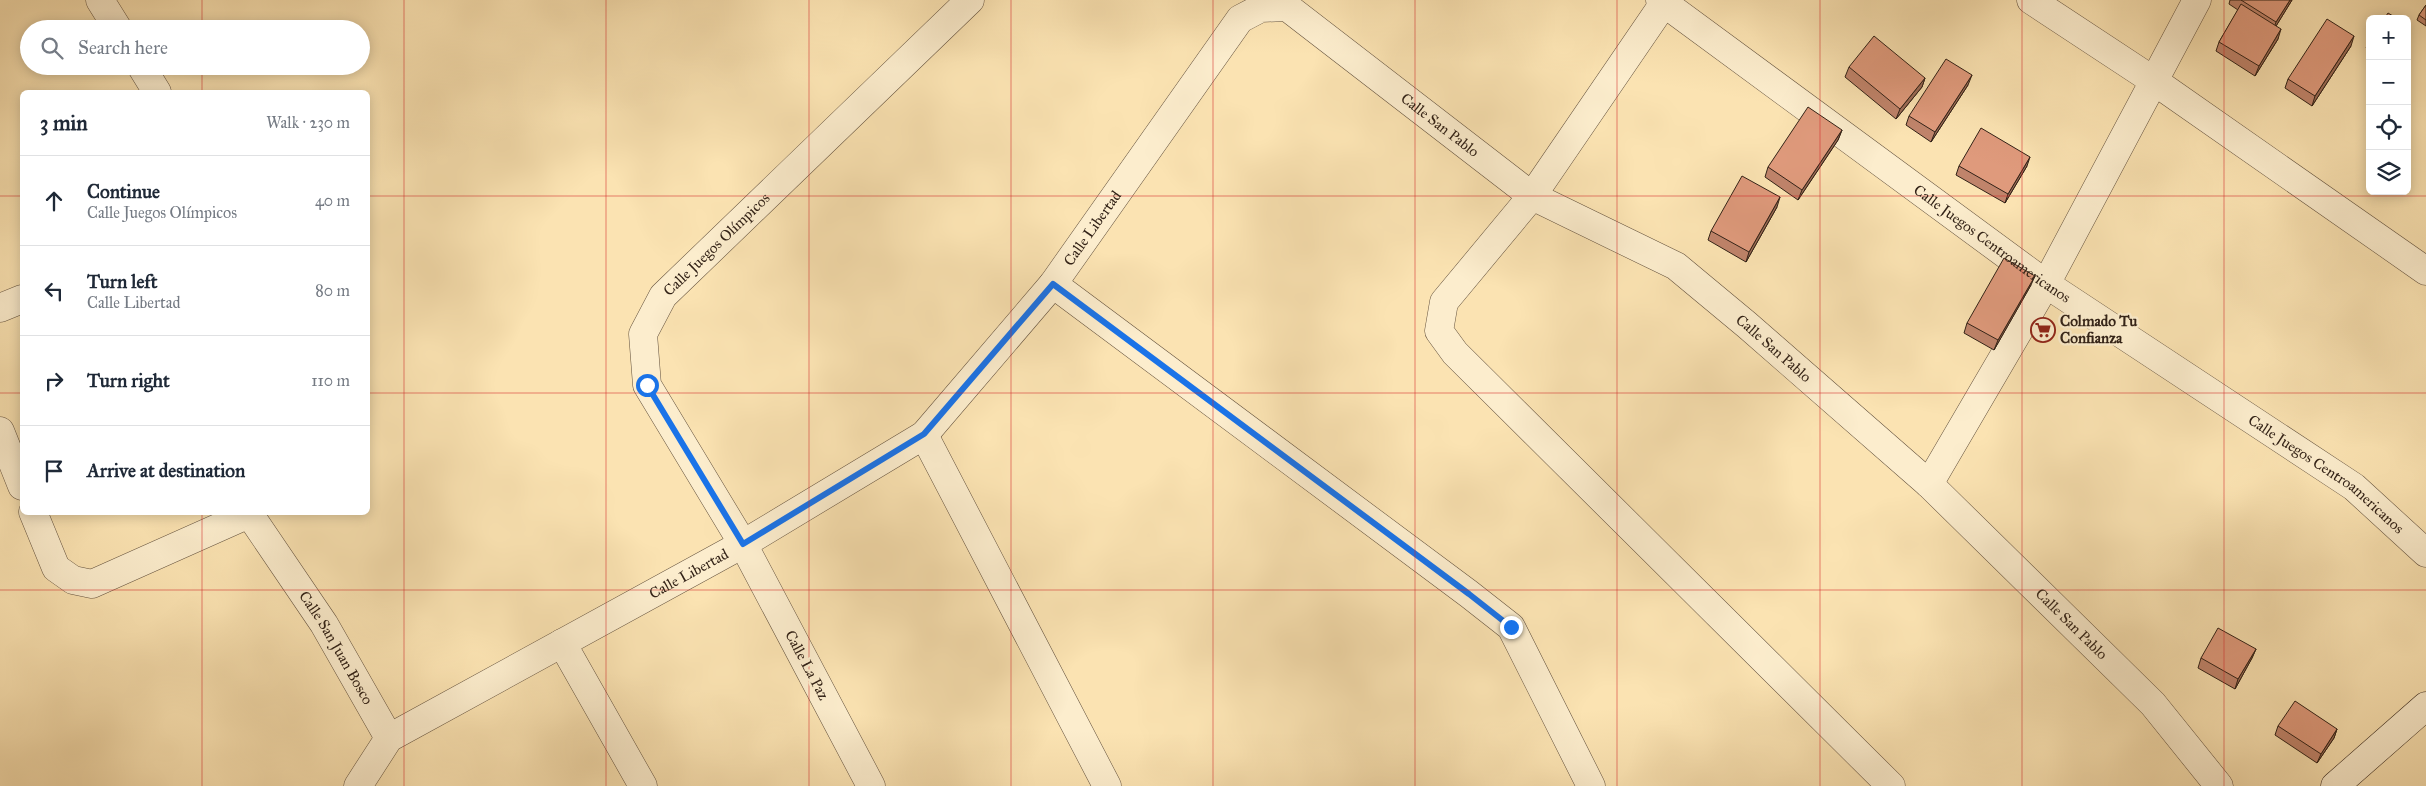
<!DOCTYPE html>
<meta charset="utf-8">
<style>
body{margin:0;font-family:"IM FELL Great Primer",serif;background:#f6f6f7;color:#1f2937}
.controls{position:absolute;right:15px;top:15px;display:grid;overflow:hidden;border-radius:8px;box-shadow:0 2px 12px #0003}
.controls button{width:45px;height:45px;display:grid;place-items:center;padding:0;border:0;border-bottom:1px solid #e0e1e3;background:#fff;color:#1f2937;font:25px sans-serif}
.stop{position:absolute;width:15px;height:15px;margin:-11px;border:4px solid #1a73e8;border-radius:50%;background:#fff}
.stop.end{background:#1a73e8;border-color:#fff;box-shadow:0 1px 5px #0008}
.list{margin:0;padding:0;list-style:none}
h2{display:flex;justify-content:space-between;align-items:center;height:65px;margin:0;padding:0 20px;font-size:21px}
h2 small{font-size:16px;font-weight:400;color:#747a83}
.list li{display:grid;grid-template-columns:32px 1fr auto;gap:15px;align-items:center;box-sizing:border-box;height:90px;padding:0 20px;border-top:1px solid #e0e1e3}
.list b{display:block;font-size:19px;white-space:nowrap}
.list p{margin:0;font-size:16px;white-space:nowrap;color:#747a83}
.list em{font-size:16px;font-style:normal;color:#747a83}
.icon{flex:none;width:28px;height:28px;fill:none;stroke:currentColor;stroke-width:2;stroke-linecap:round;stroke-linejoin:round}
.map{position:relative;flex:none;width:2426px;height:786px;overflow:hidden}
.search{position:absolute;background:#fff;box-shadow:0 2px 12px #0003;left:20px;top:20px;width:350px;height:55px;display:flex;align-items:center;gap:12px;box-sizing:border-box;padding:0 18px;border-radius:28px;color:#747a83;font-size:19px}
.panel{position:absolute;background:#fff;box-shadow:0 2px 12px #0003;left:20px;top:90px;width:350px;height:425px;border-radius:8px}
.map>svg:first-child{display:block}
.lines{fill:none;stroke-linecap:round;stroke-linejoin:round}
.street-casing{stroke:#64523e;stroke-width:29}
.secondary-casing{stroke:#322217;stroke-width:29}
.street{stroke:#fcedcd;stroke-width:28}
.secondary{stroke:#fcedcd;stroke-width:28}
.wall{fill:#c0846b;stroke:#322217}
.shaded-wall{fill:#9c6c57;stroke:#322217}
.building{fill:#df9a7c;stroke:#322217}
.route{stroke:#1a73e8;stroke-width:6}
.grid{fill:none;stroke:#d62828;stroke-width:1;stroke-opacity:0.55}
.labels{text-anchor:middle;stroke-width:4.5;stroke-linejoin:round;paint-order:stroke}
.street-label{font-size:15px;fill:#322217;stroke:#fcedcd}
.poi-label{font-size:15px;font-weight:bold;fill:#322217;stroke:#fcedcd;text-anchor:start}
</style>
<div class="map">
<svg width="2426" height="786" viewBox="0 0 2426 786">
<rect width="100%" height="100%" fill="#fbe3b2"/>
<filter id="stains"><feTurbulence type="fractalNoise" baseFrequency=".004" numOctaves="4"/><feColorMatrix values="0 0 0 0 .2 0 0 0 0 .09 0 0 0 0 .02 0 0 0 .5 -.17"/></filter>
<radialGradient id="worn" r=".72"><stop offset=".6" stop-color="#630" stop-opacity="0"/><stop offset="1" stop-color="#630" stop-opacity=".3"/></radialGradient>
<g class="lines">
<defs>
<g id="street">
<path d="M100,0l18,29"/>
<path id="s1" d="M1660,0l386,284 308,203 72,66"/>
<path d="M2031,0l123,81 272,190"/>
<path d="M1664,3l-132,193 -88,106 -5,29 16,22 436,433"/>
<path d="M141,66l16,26"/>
<path d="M1053,284l416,310 42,33 80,159"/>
<path d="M0,308l22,-9"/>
<path d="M0,431l22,55"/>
<path d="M924,435l183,351"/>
<path d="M1929,484l117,-200 151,-284"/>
<path d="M33,512l23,56 17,12 19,4 157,-70"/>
<path id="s2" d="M248,512l76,112 65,114"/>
<path d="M562,643l81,143"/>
<path id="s3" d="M358,786l31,-48 354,-194 181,-109 129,-151 187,-265 21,-11 26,-1 245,189 144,70 71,59 182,159 224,220 66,82"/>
<path id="s4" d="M871,786l-128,-242 -96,-159 -4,-51 20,-38 307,-296"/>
</g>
<path id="secondary" d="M2335,786l91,-80"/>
</defs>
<use href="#street" class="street-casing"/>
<use href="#secondary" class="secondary-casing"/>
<use href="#street" class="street"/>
<use href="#secondary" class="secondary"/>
</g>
<path class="wall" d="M2230,0h62l-16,26 2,13 -23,37 -39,-25 3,-9 19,-32 -9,-6z
M2426,5v21l-9,-6 2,-5z
M2370,41v10l-4,-3z
M2351,46l-39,60 -27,-18 3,-9z
M1849,67l76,11 -3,9 -26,32 -51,-42z
M1968,85l-37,57 -25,-17 3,-9z
M1842,130l-4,10 -40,60 -33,-23 3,-10z
M1959,166h68l-22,37 -49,-28z
M1777,207l-31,55 -38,-22 3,-9z
M2031,285l-37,65 -30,-17 3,-10z
M2256,649l-4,9 -17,31 -37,-21 3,-10z
M2278,726l59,3 -3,9 -17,25 -42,-28z"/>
<path class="shaded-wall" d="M2290,0h2l-19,31 3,-9z
M2281,29l-3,10 -23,37 4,-10z
M2354,36l-3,10 -39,60 3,-10z
M1972,75l-4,10 -37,57 4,-10z
M1925,78l-3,9 -26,32 4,-10z
M1842,130l-4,10 -40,60 4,-10z
M2030,157l-3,9 -22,37 3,-9z
M1780,197l-3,10 -31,55 3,-10z
M2035,276l-4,9 -37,65 4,-10z
M2256,649l-4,9 -17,31 3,-10z
M2337,729l-3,9 -17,25 4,-9z"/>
<path class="building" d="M2241,0h49l-14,22z
M2241,4l40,25 -22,37 -40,-24z
M2426,5v15l-7,-5z
M2388,13l10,6h-14z
M2327,19l27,17 -39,60 -27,-17z
M1874,36l51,42 -25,31 -51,-42z
M1946,59l26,16 -37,57 -26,-16z
M1808,107l34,23 -40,60 -34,-23z
M1981,128l49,29 -22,37 -49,-28z
M1742,176l38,21 -31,55 -38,-21z
M2004,258l31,18 -37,64 -31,-17z
M2218,628l38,21 -18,30 -37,-21z
M2295,701l42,28 -16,25 -43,-28z"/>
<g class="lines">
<path class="route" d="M647,385l96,159 181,-110 129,-150 416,310 42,33"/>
</g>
<path class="grid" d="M202,0v29M404,0v786M606,0v786M809,0v786M1011,0v786M1213,0v786M1415,0v786M1617,0v786M1820,0v786M2022,0v786M2224,0v786M202,66v26M0,196h22M368,196h2058M0,393h22M368,393h2058M202,512v274M0,590h2426"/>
<defs>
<symbol id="supermarket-ring" viewBox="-11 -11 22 22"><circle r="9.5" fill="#fcedcd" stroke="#8f2418" stroke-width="1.5"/><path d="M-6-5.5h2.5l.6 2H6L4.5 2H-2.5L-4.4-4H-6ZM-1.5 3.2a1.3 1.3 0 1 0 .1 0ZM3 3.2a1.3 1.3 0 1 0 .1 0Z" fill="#8f2418"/></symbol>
</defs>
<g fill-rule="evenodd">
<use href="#supermarket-ring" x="2029" y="316" width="28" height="28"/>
</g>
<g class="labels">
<g class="street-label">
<text dy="5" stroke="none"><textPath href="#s3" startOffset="1438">Calle San Pablo</textPath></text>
<text dy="5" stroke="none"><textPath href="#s3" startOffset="939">Calle Libertad</textPath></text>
<text dy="5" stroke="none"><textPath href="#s1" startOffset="412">Calle Juegos Centroamericanos</textPath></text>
<text dy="5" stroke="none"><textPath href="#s4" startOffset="628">Calle Juegos Olímpicos</textPath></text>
<text dy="5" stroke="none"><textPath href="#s3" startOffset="1842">Calle San Pablo</textPath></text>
<text dy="5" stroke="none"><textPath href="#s1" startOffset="818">Calle Juegos Centroamericanos</textPath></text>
<text dy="5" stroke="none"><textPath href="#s3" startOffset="399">Calle Libertad</textPath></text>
<text dy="5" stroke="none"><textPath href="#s3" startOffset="2248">Calle San Pablo</textPath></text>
<text dy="5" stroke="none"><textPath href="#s2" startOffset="162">Calle San Juan Bosco</textPath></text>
<text transform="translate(807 665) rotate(62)" y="5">Calle La Paz</text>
</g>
<g class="poi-label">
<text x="2060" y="326">Colmado Tu<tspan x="2060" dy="17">Confianza</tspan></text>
</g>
</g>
<rect width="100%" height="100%" filter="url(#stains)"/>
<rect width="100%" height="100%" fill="url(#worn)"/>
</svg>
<div class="controls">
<button>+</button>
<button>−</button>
<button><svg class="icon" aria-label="locate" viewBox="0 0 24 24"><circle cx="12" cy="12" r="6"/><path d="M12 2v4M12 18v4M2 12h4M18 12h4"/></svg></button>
<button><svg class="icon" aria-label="layers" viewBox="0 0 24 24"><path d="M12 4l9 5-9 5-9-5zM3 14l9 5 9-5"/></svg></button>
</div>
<div class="stop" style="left:647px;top:385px"></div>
<div class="stop end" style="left:1511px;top:627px"></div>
<div class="search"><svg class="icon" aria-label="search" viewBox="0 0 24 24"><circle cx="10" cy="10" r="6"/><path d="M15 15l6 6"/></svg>Search here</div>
<section class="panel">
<h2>3 min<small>Walk · 230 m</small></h2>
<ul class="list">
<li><svg class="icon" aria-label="ahead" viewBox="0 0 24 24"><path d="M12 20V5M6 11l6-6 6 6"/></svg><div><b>Continue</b><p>Calle Juegos Olímpicos</p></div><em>40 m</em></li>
<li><svg class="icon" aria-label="left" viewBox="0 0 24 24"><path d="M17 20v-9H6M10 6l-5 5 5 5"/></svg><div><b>Turn left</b><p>Calle Libertad</p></div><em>80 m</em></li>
<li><svg class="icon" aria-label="right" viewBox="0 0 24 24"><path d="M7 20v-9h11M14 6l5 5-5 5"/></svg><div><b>Turn right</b></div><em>110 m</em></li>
<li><svg class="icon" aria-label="arrive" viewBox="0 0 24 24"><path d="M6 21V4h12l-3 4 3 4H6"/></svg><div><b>Arrive at destination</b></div></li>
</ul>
</section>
</div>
